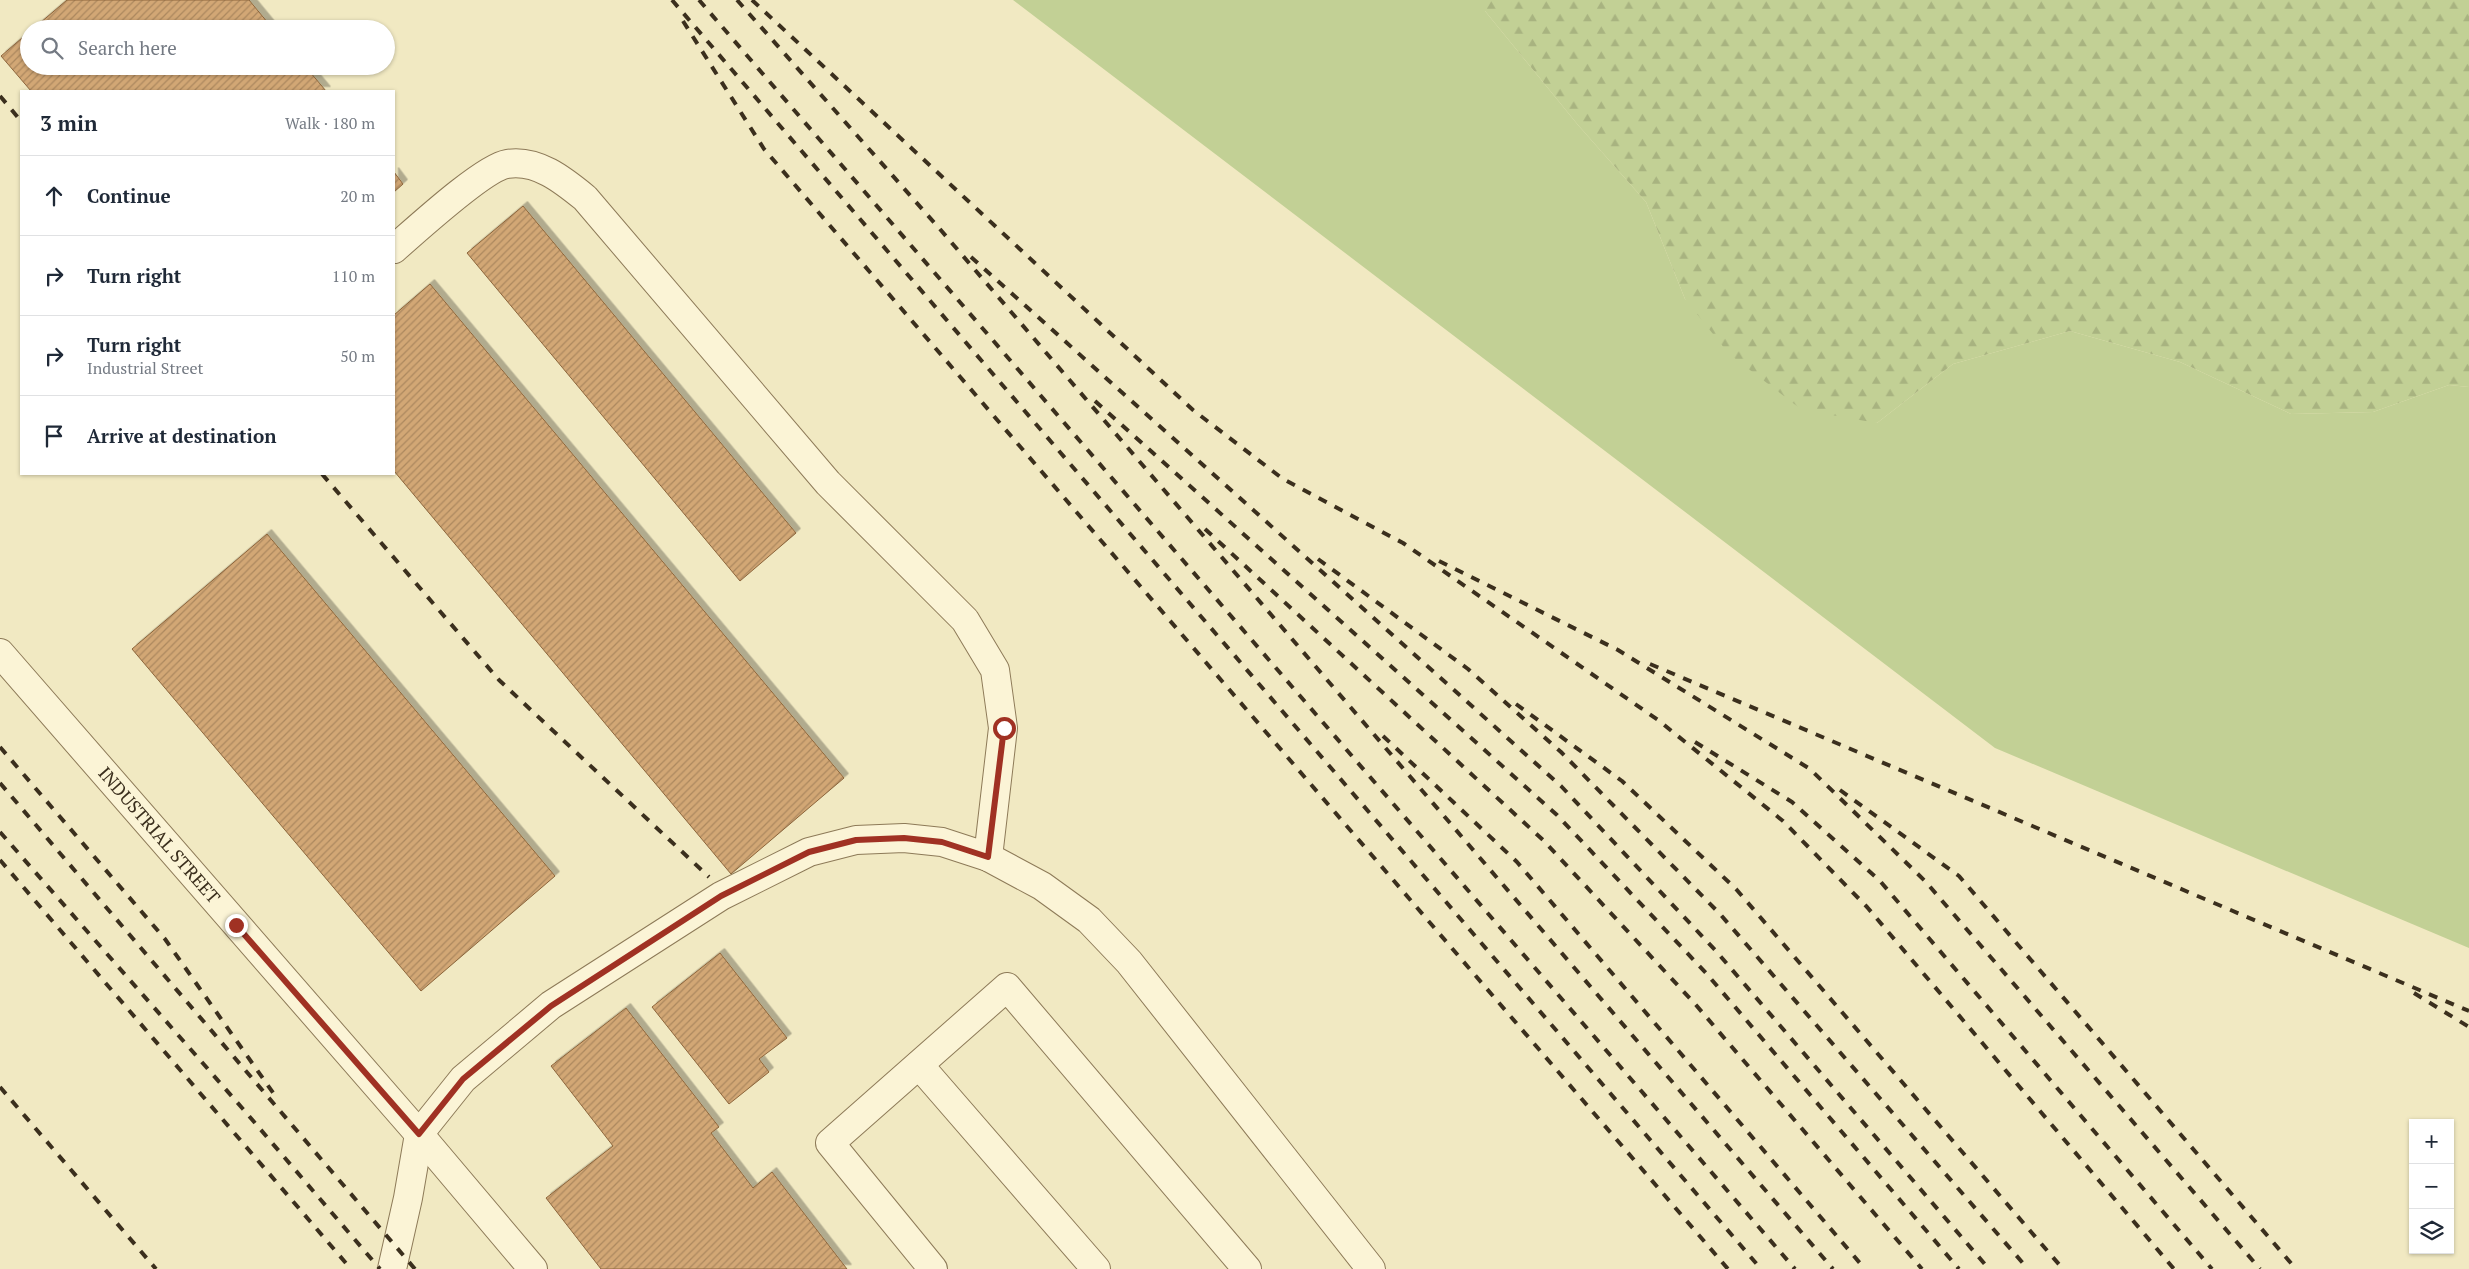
<!DOCTYPE html>
<meta charset="utf-8">
<style>
body{margin:0;font-family:"PT Serif",serif;background:#f6f6f7;color:#1f2937}
.controls{position:absolute;right:15px;bottom:15px;display:grid;overflow:hidden;border-radius:0px;box-shadow:0 1px 4px #0004}
.controls button{width:45px;height:45px;display:grid;place-items:center;padding:0;border:0;border-bottom:1px solid #e0e1e3;background:#fff;color:#1f2937;font:25px sans-serif}
.stop{position:absolute;width:15px;height:15px;margin:-11px;border:4px solid #a03123;border-radius:50%;background:#fff}
.stop.end{background:#a03123;border-color:#fff;box-shadow:0 1px 5px #0008}
.list{margin:0;padding:0;list-style:none}
h2{display:flex;justify-content:space-between;align-items:center;height:65px;margin:0;padding:0 20px;font-size:21px}
h2 small{font-size:16px;font-weight:400;color:#747a83}
.list li{display:grid;grid-template-columns:32px 1fr auto;gap:15px;align-items:center;box-sizing:border-box;height:80px;padding:0 20px;border-top:1px solid #e0e1e3}
.list b{display:block;font-size:19px;white-space:nowrap}
.list p{margin:0;font-size:16px;white-space:nowrap;color:#747a83}
.list em{font-size:16px;font-style:normal;color:#747a83}
.icon{flex:none;width:28px;height:28px;fill:none;stroke:currentColor;stroke-width:2;stroke-linecap:round;stroke-linejoin:round}
.map{position:relative;flex:none;width:2469px;height:1269px;overflow:hidden}
.search{position:absolute;background:#fff;box-shadow:0 1px 4px #0004;left:20px;top:20px;width:375px;height:55px;display:flex;align-items:center;gap:12px;box-sizing:border-box;padding:0 18px;border-radius:28px;color:#747a83;font-size:19px}
.panel{position:absolute;background:#fff;box-shadow:0 1px 4px #0004;left:20px;top:90px;width:375px;height:385px;border-radius:0px}
.map>svg:first-child{display:block}
.green{fill:#c2d095}
.forest{fill:url(#forest-firs)}
.building{fill:url(#building-hatch);stroke:#8d663c;filter:url(#shadow)}
.lines{fill:none;stroke-linecap:round;stroke-linejoin:round}
.minor-casing{stroke:#8d7a58;stroke-width:30}
.minor{stroke:#fbf4d6;stroke-width:28}
.rail{stroke:#3b2f1d;stroke-width:4;stroke-dasharray:9 9;stroke-linecap:butt}
.route{stroke:#a03123;stroke-width:6}
.labels{text-anchor:middle;stroke-width:4;stroke-linejoin:round;paint-order:stroke}
.street-label{font-size:18px;fill:#3b2f1d;stroke:#f8f1d2}
</style>
<div class="map">
<svg width="2469" height="1269" viewBox="0 0 2469 1269">
<defs>
<pattern id="forest-firs" width="22" height="20" patternUnits="userSpaceOnUse" patternTransform="scale(1.25)"><rect width="22" height="20" fill="#c2d095"/><path d="M5 1l3.5 6h-7zM16 11l3.5 6h-7z" fill="#a8b380"/></pattern>
<pattern id="building-hatch" width="6" height="6" patternUnits="userSpaceOnUse" patternTransform="scale(1.25)"><rect width="6" height="6" fill="#d2a775"/><path d="M-1 1l2-2M0 6l6-6M5 7l2-2" fill="none" stroke="#ac885f"/></pattern>
<filter id="shadow"><feDropShadow dx="4.5" dy="-4.5" stdDeviation="0" flood-color="#0004"/></filter>
</defs>
<rect width="100%" height="100%" fill="#f1e9c2"/>
<path class="green" d="M1013,0h472v11l93,114 68,77 39,97 192,124 76,-59 117,-33 110,31 111,52 82,-2 76,-27 20,2v561l-474,-200z"/>
<path class="forest" d="M1485,0h984v387l-20,-2 -76,27 -82,2 -111,-52 -110,-31 -117,33 -76,59 -75,-13 -73,-56 -44,-55 -39,-97 -68,-77 -93,-114z"/>
<path class="building" d="M67,0h182l24,29h-240z
M29,32v34h276l21,25h-295l-30,-35z
M394,172l9,12 -9,8z
M523,206l273,327 -56,48 -273,-328z
M430,284l414,494 -113,96 -337,-403v-156z
M267,534l288,342 -134,115 -289,-342z
M720,953l67,85 -28,21 10,13 -40,32 -77,-97z
M626,1008l93,119 -8,6 42,55 19,-16 75,97h-246l-55,-71 67,-52 -62,-80z"/>
<g class="lines">
<defs>
<g id="minor">
<path d="M394,249c21,-18 89,-81 113,-85 30,-5 56,16 78,34l243,285 137,137 30,50 8,58 -15,129"/>
<path id="s1" d="M0,653l419,481 114,135"/>
<path d="M919,1065l177,204"/>
<path d="M392,1269l16,-71 11,-64 44,-55 88,-74 170,-109 88,-44 47,-12 48,-2 38,4 46,15 54,29 47,34 40,42 242,307"/>
<path d="M933,1269l-103,-126 177,-156 240,282"/>
</g>
</defs>
<use href="#minor" class="minor-casing"/>
<use href="#minor" class="minor"/>
<path class="rail" d="M672,0l1089,1269
M699,0l1096,1269
M737,0l202,228 894,1041
M752,0l441,410 90,69 120,64 255,177 125,101 84,86 307,362
M683,21l81,128 964,1120
M0,96l21,25
M971,257l590,529 155,165 273,318
M1095,401l462,414 149,158 253,296
M322,474l177,206 210,197
M1205,529l338,311 153,165 226,264
M1318,559l150,110 93,83 159,162 308,355
M1439,561l179,89 192,119 115,112 335,388
M1650,664l819,347
M1516,704l106,77 114,108 327,380
M1383,736l134,126 348,407
M1695,742l97,60 88,79 332,388
M0,747l165,192 111,158
M0,783l415,486
M1840,790l119,86 337,393
M0,832l243,277 137,160
M0,860l351,409
M2414,993l55,34
M0,1087l156,182"/>
</g>
<g class="lines">
<path class="route" d="M236,925l183,209 44,-55 88,-73 170,-110 88,-44 47,-12 48,-2 38,4 46,15 16,-129"/>
</g>
<g class="labels">
<g class="street-label">
<text dy="6" stroke="none"><textPath href="#s1" startOffset="242">INDUSTRIAL STREET</textPath></text>
</g>
</g>
</svg>
<div class="controls">
<button>+</button>
<button>−</button>
<button><svg class="icon" aria-label="layers" viewBox="0 0 24 24"><path d="M12 4l9 5-9 5-9-5zM3 14l9 5 9-5"/></svg></button>
</div>
<div class="stop" style="left:1004px;top:728px"></div>
<div class="stop end" style="left:236px;top:925px"></div>
<div class="search"><svg class="icon" aria-label="search" viewBox="0 0 24 24"><circle cx="10" cy="10" r="6"/><path d="M15 15l6 6"/></svg>Search here</div>
<section class="panel">
<h2>3 min<small>Walk · 180 m</small></h2>
<ul class="list">
<li><svg class="icon" aria-label="ahead" viewBox="0 0 24 24"><path d="M12 20V5M6 11l6-6 6 6"/></svg><div><b>Continue</b></div><em>20 m</em></li>
<li><svg class="icon" aria-label="right" viewBox="0 0 24 24"><path d="M7 20v-9h11M14 6l5 5-5 5"/></svg><div><b>Turn right</b></div><em>110 m</em></li>
<li><svg class="icon" aria-label="right" viewBox="0 0 24 24"><path d="M7 20v-9h11M14 6l5 5-5 5"/></svg><div><b>Turn right</b><p>Industrial Street</p></div><em>50 m</em></li>
<li><svg class="icon" aria-label="arrive" viewBox="0 0 24 24"><path d="M6 21V4h12l-3 4 3 4H6"/></svg><div><b>Arrive at destination</b></div></li>
</ul>
</section>
</div>
